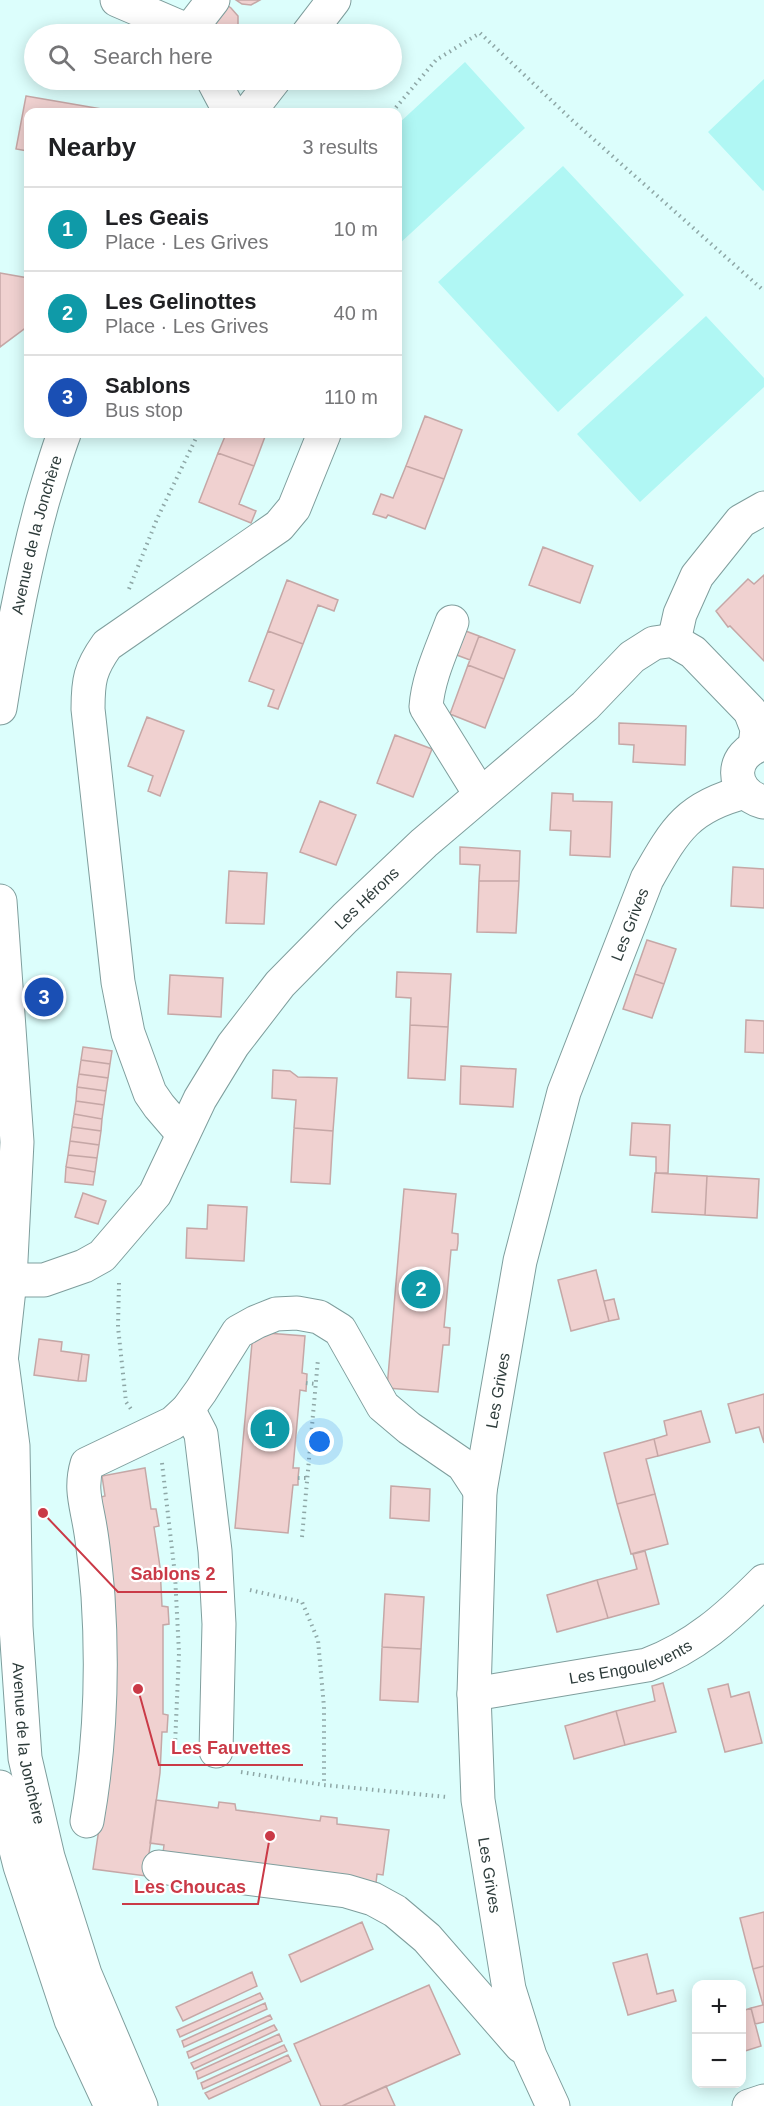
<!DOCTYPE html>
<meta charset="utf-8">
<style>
body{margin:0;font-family:Helvetica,sans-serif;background:#f2f2f2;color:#202124}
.controls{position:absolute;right:18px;bottom:18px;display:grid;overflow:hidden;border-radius:12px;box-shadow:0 3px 15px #0003}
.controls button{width:54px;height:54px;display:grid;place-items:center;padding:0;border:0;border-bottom:2px solid #e0e0e0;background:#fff;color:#202124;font:30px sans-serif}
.you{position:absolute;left:320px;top:1442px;width:21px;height:21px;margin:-15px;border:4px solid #fff;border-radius:50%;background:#1a73e8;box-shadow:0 0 0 9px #1a73e833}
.badge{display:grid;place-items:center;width:39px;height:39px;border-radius:50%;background:#b45309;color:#fff;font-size:20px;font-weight:700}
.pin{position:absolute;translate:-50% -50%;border:3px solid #fff;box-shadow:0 2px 6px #0006}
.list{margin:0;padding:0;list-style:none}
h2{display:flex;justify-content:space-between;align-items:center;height:78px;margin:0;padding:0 24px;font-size:26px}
h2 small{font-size:20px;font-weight:400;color:#757577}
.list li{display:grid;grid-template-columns:39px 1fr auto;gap:18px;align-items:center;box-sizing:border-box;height:84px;padding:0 24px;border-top:2px solid #e0e0e0}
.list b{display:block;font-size:22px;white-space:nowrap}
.list p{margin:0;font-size:20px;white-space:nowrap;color:#757577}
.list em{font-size:20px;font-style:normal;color:#757577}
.icon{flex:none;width:33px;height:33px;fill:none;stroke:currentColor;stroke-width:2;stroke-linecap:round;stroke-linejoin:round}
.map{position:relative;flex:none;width:764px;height:2106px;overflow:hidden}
.search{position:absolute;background:#fff;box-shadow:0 3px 15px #0003;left:24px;top:24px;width:378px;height:66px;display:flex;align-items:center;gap:15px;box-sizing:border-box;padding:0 21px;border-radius:33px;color:#757577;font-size:22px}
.panel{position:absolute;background:#fff;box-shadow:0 3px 15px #0003;left:24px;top:108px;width:378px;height:330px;border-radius:12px}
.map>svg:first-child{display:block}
.green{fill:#b0f7f4}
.building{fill:#f0d1d0;stroke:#c5a7a6;stroke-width:1.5}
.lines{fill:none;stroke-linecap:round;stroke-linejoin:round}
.minor-casing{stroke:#7f9e9d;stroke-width:35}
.path{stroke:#8ea7a6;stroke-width:4;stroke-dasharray:1.5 4.5;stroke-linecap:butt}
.minor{stroke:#fff;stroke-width:33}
.labels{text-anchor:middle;stroke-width:4.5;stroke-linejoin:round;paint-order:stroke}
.street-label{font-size:16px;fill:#2e3c3b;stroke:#fff}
.leader{fill:none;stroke:#ca3a47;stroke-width:2}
.callout-dot{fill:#ca3a47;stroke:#fff;stroke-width:2}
.callout-label{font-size:18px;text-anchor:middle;font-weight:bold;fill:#ca3a47;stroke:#fff;stroke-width:4.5;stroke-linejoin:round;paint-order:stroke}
</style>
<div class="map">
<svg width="764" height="2106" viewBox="0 0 764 2106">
<rect width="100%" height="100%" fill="#dcfefc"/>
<path class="green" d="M465,62l60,66 -127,117v-121z
M764,79v111l-1,1 -55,-59z
M563,166l121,129 -126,117 -120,-130z
M706,316l58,62v9l-124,115 -63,-68z"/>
<path class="building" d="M236,0h24l-9,5 -9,-1z
M227,5l4,3 7,8v12l-5,6h-19l-6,-5z
M26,96l93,16h-91v39l-12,-2z
M0,273l28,5v48l-28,21z
M425,416l37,14 -18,49 -38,-13z
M226,434h40l-12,32 -36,-13z
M218,453l36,13 -15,38 17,7 -5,12 -52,-21z
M406,466l38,13 -19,50 -37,-14 -2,3 -13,-4 8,-20 12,4z
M543,547l50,19 -13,37 -51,-18z
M764,575v86l-34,-35 -2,1 -12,-16 32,-32 6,5z
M287,580l51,20 -4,11 -16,-6 -15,39 -35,-13z
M463,630l16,6 -9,24 -16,-6z
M268,631l35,13 -25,65 -10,-3 6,-16 -25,-9z
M479,636l36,14 -11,29 -36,-14z
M468,665l36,14 -19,49 -35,-14z
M147,717l37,14 -24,65 -12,-5 5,-15 -25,-10z
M619,723l67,3 -1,39 -52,-3 1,-17 -15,-1z
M395,735l37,14 -19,48 -36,-14z
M552,793l21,1v7l39,1 -2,55 -40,-2 1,-24 -21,-1z
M320,801l36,14 -20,50 -36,-13z
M460,847l60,4 -1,30h-40l1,-16 -20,-1z
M733,867l31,2v39l-33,-2z
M229,871l38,2 -3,51 -38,-1z
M479,881h40l-3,52 -39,-1z
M647,940l29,9 -12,35 -29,-10z
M397,972l54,2 -3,53 -38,-2 1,-27 -15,-1z
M635,974l29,10 -12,34 -29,-9z
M170,975l53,3 -2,39 -53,-3z
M746,1020l18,1v32l-19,-1z
M410,1025l38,2 -3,53 -37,-2z
M83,1047l29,4 -2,13 -29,-4z
M81,1060l29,4 -2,14 -29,-4z
M461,1066l55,3 -3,38 -53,-3z
M273,1070l17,1 8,6 39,1 -4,53 -39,-3 2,-28 -24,-2z
M79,1074l29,4 -2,13 -29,-4z
M77,1087l29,4 -2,14 -28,-4z
M76,1101l28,4 -2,14 -28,-5z
M74,1114l28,5 -1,12 -29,-4z
M632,1123l38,2 -2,48h-12v-16l-26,-2z
M72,1127l29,4 -2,14 -29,-4z
M294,1128l39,3 -3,53 -39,-2z
M70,1141l29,4 -2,13 -29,-3z
M68,1155l29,3 -2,14 -29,-5z
M66,1167l29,5 -2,13 -28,-3z
M655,1173l52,3 -2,39 -53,-3z
M707,1176l52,3 -2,39 -52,-3z
M404,1189l52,5 -4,39 6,1v9l-1,7h-6l-7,77 6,1 -1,17h-6l-5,47 -51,-4z
M83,1193l23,8 -8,23 -23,-7z
M208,1205l39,2 -3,54 -58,-3 1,-30 20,1z
M596,1270l13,51 -38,10 -13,-51z
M614,1299l5,20 -10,2 -5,-20z
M253,1332l52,4 -3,37 5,1 -1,17 -6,-1 -7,78h6l-1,10v7h-5l-5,48 -53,-5z
M39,1339l23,3 -1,9 21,3 -4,27 -44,-6z
M82,1354l7,1 -3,26h-8z
M764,1394v49l-5,-16 -23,6 -8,-29z
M701,1411l9,31 -52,14 -4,-17 13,-4 -3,-14z
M654,1439l4,17 -12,3 9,35 -38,10 -13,-51z
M145,1468l6,41h5l3,17 -5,1 6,40 2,39 6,1 1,17 -6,1v89l5,1 -1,17h-5l-2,41 -14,103 -53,-7 15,-101 -11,-270 8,-2 -3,-20z
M391,1486l39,3 -1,32 -39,-3z
M655,1494l13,50 -37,10 -14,-50z
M645,1551l14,53 -51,14 -11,-38 40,-11 -4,-15z
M597,1580l11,38 -51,14 -10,-37z
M385,1594l39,3 -3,52 -39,-2z
M382,1647l39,2 -3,53 -38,-2z
M663,1683l13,49 -51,13 -9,-34 39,-10 -3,-15z
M728,1684l3,13 18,-5 13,51 -37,9 -17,-63z
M616,1711l9,34 -51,14 -9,-33z
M156,1800l62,8 1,-6 16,2 1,6 84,11 1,-5 16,2v6l52,6 -6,45 -6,-1 -1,9 -213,-30 1,-8 -14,-2z
M764,1912v54l-11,3 -13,-51z
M362,1922l11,27 -72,33 -12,-27z
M647,1954l10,40 16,-4 3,11 -48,14 -15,-52z
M764,1966v56l-9,2 -4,-16 12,-3 -10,-36z
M252,1972l5,14 -74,35 -7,-14z
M429,1985l31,69 -118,52h-21l-27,-62z
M260,1993l3,6 -83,38 -3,-7z
M265,2003l2,6 -83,38 -2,-6z
M751,2008l10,38 -19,6v-41z
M270,2015l2,4 -83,39 -2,-6z
M274,2025l3,5 -83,39 -3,-6z
M279,2034l3,7 -84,38 -2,-7z
M284,2045l3,6 -84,38 -2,-6z
M288,2055l3,6 -82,38 -4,-6z
M386,2086l9,20h-53z"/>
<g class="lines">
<defs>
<g id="minor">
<path d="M117,0l72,31"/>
<path d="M190,34l-1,-3 24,-31"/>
<path d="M308,34l26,-34"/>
<path d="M213,80l17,32"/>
<path d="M249,112l25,-32"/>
<path d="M452,622c-10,27 -24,56 -26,85l54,87"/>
<path d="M674,641l6,-27 17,-38 44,-55 23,-13"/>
<path id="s1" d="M0,708c11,-70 24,-140 43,-208 7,-23 13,-45 21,-66"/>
<path d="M763,802c-34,-10 -34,-49 1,-58"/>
<path d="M0,901l17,241 -7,138 -10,91"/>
<path d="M183,1134l-24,-28 -9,-13 -22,-60 -10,-51 -30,-273c0,-29 2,-40 19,-64l172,-119 15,-18 30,-74"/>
<path id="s2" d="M0,1280h44l40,-14 18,-10 53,-62 45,-95 33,-54 47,-61 65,-66 79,-75 161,-137 47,-49 22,-14 14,-2h6l19,11 57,59 7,18 -2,17"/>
<path id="s3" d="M2,1363l11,83 3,181 9,131 23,99 37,117 56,132"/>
<path d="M188,1409l13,25 14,117 4,73 -3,127"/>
<path id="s4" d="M474,1694l173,-29c48,-18 81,-48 117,-84"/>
<path d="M0,1787l20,79 51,154 40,86"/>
<path d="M87,1821c13,-74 16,-150 11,-225 -2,-23 -4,-46 -8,-69 -4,-24 -10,-39 -3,-63l86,-41 15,-14 13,-18 37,-59 18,-10 20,-8 21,-1 22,4 21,13 43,76 26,22 54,37 17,26"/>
<path d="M159,1867l187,24 27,8 22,12 32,27 94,108"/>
<path id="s5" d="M553,2106l-23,-50 -21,-67 -31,-189 -4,-106 6,-203 40,-230 44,-169 83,-213c28,-49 40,-72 98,-87"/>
<path d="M749,2106l15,-5"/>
</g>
</defs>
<use href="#minor" class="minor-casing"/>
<path class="path" d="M392,112l44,-52 44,-27 92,87 192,171
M129,589l28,-70 41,-85
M119,1283l-1,44 8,75 5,7
M306,1383l10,1
M162,1463l13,112 4,78 -4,92
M298,1478h9
M302,1537l16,-178
M250,1590l52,12 16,38 6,67v78l123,12
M241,1772l83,13"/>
<use href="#minor" class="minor"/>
</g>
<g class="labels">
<g class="street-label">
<text dy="6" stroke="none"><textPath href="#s1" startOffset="177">Avenue de la Jonchère</textPath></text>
<text dy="6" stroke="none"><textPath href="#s2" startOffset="556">Les Hérons</textPath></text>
<text dy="6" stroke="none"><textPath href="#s5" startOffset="1214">Les Grives</textPath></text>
<text dy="6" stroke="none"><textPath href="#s5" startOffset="728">Les Grives</textPath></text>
<text dy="6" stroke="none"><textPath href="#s4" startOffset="160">Les Engoulevents</textPath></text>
<text dy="6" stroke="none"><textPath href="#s3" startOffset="382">Avenue de la Jonchère</textPath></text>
<text transform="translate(490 1875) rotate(81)" y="6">Les Grives</text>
</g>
</g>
<path class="leader" d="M43 1513L118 1592H227M138 1689L159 1765H303M270 1836L258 1904H122"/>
<g class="callout-dot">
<circle cx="43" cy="1513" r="6"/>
<circle cx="138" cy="1689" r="6"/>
<circle cx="270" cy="1836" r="6"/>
</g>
<g class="callout-label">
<text x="173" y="1580">Sablons 2</text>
<text x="231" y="1754">Les Fauvettes</text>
<text x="190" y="1893">Les Choucas</text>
</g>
</svg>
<div class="controls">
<button>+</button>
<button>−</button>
</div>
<div class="you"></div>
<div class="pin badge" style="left:270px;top:1429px;background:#0f9aa8">1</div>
<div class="pin badge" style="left:421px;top:1289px;background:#0f9aa8">2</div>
<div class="pin badge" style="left:44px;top:997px;background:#1a4fb4">3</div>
<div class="search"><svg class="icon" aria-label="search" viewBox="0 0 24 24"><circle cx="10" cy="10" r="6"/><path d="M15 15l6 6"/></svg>Search here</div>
<section class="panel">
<h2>Nearby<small>3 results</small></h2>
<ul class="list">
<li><span class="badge" style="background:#0f9aa8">1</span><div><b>Les Geais</b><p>Place · Les Grives</p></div><em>10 m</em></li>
<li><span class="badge" style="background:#0f9aa8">2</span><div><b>Les Gelinottes</b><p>Place · Les Grives</p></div><em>40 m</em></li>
<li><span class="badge" style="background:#1a4fb4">3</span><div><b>Sablons</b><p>Bus stop</p></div><em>110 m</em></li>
</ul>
</section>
</div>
